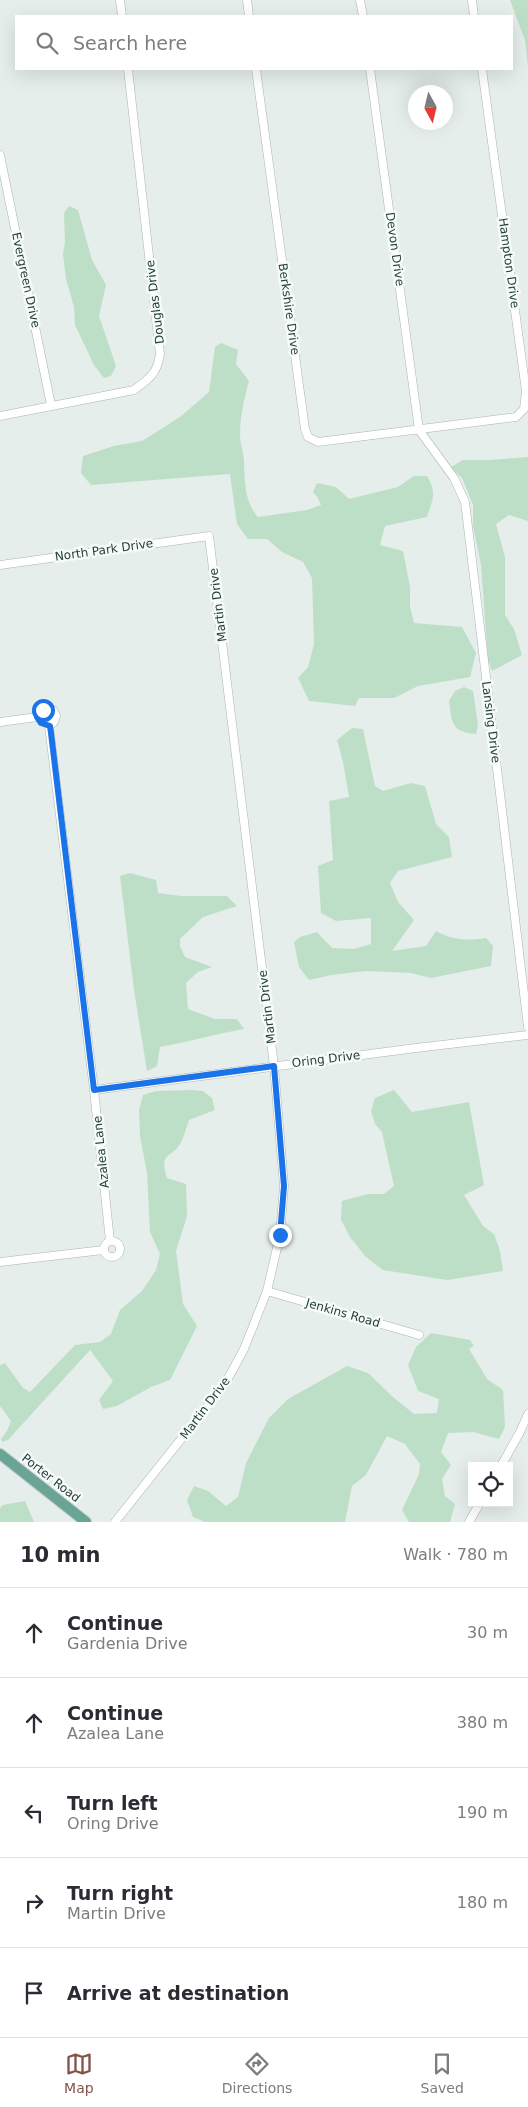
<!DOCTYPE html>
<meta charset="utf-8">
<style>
body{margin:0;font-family:"DejaVu Sans",sans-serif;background:#f7f7f7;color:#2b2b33}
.controls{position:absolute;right:15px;bottom:15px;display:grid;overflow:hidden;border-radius:0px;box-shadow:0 5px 20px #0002}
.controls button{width:45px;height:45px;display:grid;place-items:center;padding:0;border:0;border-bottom:1px solid #e1e1e2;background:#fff;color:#2b2b33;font:25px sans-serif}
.compass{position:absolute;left:408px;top:85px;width:45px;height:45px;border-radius:50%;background:#fff;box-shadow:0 5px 20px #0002;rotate:172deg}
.stop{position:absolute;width:15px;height:15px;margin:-11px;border:4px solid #1a73e8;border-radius:50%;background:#fff}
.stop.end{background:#1a73e8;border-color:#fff;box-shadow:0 1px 5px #0008}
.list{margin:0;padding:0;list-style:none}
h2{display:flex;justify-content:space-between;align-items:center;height:65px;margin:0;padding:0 20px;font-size:21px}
h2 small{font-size:16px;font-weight:400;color:#7c7c81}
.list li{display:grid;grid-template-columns:32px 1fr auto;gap:15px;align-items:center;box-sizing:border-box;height:90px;padding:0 20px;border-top:1px solid #e1e1e2}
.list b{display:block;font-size:19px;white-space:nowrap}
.list p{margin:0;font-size:16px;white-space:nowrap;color:#7c7c81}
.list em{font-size:16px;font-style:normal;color:#7c7c81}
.icon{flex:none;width:28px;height:28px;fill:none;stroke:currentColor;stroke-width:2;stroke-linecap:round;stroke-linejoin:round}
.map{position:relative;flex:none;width:528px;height:1522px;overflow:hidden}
.search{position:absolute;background:#fff;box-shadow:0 5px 20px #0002;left:15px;right:15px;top:15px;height:55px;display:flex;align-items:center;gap:12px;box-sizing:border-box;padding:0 18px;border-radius:0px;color:#7c7c81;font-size:19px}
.sheet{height:515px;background:#fff}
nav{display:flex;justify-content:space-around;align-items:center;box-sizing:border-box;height:70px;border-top:1px solid #e1e1e2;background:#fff;font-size:14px;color:#7c7c81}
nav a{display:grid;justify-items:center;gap:2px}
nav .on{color:#855346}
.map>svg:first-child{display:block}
.green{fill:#bedfc7}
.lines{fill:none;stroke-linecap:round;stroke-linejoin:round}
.minor-casing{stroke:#a7b6b1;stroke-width:9}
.major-casing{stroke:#c1cac8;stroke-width:12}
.minor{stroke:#fff;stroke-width:8}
.major{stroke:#69a495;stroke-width:10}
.route{stroke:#1a73e8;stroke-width:6}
.labels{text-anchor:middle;stroke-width:5;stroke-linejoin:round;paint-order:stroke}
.street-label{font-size:12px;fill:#234039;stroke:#f6faf8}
</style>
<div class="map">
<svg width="528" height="1522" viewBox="0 0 528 1522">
<rect width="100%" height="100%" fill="#e5eeea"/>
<path class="green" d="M510,0h18v67l-3,-27z
M69,206l9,4 14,50 14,25 -7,31 17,50 -5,10 -7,2 -10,-13 -19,-40 -1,-18 -8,-28 -3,-25 2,-12 -1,-29z
M221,343l17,7 -2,14 13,17c-5,18 -9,36 -9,54 0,9 4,18 4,27 1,20 0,39 14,55l49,-7 14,-5 -3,-7 -5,-6 4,-9 19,4 13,12 49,-12 16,-11h13c10,17 6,22 0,41l-42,9 -5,19 23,6 7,36v19l4,17 48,4 14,26 -6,24 -52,9 -24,12h-35l-4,8 -46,-5 -11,-23 10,-11 6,-23 -2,-66 -9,-16 -21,-10 -15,-13h-19l-11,-15 -7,-50 -139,11 -10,-12 2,-17 31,-10 28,-5 38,-24 29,-25 6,-45z
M528,457v64l-19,-6 -13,9 9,33v58l9,14 8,26 -30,16 -4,-12 -7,-94 -8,-39v-21l-11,-27 -11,-11 12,-7h26z
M464,687l9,4 5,34 -2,9c-25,-2 -24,-11 -27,-33l6,-10z
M352,728l11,1 12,57 8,5 28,-8 14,3 11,38 13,13 3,20 -54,14 -8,12 8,19 16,18 -22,31 34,-5 10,-15c15,9 33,10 50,7l7,8 -2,20 -60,12 -20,-5 -45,-2 -35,4 -22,5 -10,-13 -5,-25 6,-5 17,-5 15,16 22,1 17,-5v-26l-35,3 -15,-8 -3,-47 15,-6 -4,-59 20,-4 -6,-35 -6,-22z
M130,873l26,7 2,13 23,3h46l10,10 -34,11 -23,22v7l5,11 27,10 -14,5 -12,11 2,26 27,10h22l7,10c-29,5 -55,13 -84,18l-3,19 -10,5 -13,-81 -14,-114z
M194,1090l9,1 9,7 3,12 -26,10c-3,8 -5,17 -9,24 -10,16 -21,7 -13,34l19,6 1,32 -11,35 7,53 14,22 -27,54 -19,7 -34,19 -14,3 -4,-9 14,-19 -23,-31 -82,90 -6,2 -1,-3 6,-8 4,-10 -11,-15v-41l5,-2 18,25 7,4 45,-47 25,-3 11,-8 9,-24 22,-19 14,-21 4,-16 -10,-22 -3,-59 -7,-37 -1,-26 4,-15 13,-4z
M394,1090l18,22 57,-10 15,83 -20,10 19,31 11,8 6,17 3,20 -56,9 -64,-10 -17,-13 -16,-20 -9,-17 1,-19 26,-7h16l10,-8 -12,-54 -7,-8 -4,-13 4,-13z
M431,1333l39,7 4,6 -5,3 18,30 16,11 2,37 -6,12 -26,-7 -25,1 -7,19 10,13 -9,14 3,17 10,8 -5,18h-41l-7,-12 17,-36 1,-10 -15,-20 -18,-8 -21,39 -14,11 -7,36h-140l-12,-5 -6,-17 7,-14 14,5 18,15 12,-9 8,-34 23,-45 19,-19 59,-33 21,7 25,24 21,17 23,-1 2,-14 -21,-8 -10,-26 8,-18z
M25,1501l9,21h-34v-14l3,-3z"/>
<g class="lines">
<defs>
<path id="minor" d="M120,0l2,16
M247,0l2,16
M360,0l3,16
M472,0l2,16
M256,69l49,360 3,8 10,5 198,-25 8,-8 2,-18 -44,-322
M370,69l49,361 35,48 11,24 63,525
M0,155l51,250
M0,416l134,-26c16,-12 23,-16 26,-36l-32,-285
M0,565l209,-29 65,530 10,120 -4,49 -13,56 -23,58 -19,35 -110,138
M0,722l37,-5 4,-5 6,-4 6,2 3,6 -2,6 -5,4 45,364 16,151
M94,1090l322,-42 112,-13
M104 1249a8 8 0 1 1 16 0a8 8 0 1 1-16 0Z
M0,1262l103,-12
M267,1291l152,44
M501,1466l19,-34 8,-18
M469,1522l11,-19"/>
<path id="major" d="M0,1454l86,68"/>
</defs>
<use href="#minor" class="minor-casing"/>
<use href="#major" class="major-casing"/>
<use href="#minor" class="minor"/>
<use href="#major" class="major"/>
</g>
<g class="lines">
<path class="route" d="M43,710l-6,7 4,6 9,3 1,7 43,357 180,-24 10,120 -4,49"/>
</g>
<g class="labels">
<g class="street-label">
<text transform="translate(395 249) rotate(82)" y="4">Devon Drive</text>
<text transform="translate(509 263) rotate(82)" y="4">Hampton Drive</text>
<text transform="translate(26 280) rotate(78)" y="4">Evergreen Drive</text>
<text transform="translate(155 302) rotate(-97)" y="4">Douglas Drive</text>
<text transform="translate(289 309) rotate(82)" y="4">Berkshire Drive</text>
<text transform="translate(104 550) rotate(-8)" y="4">North Park Drive</text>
<text transform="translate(218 605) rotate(-97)" y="4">Martin Drive</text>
<text transform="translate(491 722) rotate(83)" y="4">Lansing Drive</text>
<text transform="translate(267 1007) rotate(-97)" y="4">Martin Drive</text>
<text transform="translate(326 1059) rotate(-7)" y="4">Oring Drive</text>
<text transform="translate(101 1152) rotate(-96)" y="4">Azalea Lane</text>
<text transform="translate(343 1313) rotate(16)" y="4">Jenkins Road</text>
<text transform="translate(205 1408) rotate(-53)" y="4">Martin Drive</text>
<text transform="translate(51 1478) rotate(38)" y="4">Porter Road</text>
</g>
</g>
</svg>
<div class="controls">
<button><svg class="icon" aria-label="locate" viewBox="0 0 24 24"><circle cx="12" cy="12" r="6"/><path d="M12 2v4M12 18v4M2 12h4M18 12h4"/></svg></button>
</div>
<svg class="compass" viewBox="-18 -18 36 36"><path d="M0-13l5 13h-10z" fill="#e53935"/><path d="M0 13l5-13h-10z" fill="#7c7c81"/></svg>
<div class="stop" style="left:43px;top:710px"></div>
<div class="stop end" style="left:280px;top:1235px"></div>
<div class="search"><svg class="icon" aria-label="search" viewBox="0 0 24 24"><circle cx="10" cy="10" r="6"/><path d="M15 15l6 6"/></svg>Search here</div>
</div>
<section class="sheet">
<h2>10 min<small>Walk · 780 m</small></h2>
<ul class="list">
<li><svg class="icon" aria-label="ahead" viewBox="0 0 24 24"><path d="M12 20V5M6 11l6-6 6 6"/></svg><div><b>Continue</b><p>Gardenia Drive</p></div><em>30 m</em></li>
<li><svg class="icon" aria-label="ahead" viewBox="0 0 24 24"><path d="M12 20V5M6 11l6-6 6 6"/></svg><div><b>Continue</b><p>Azalea Lane</p></div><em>380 m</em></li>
<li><svg class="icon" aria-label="left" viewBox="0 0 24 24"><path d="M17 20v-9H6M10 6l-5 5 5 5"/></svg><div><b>Turn left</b><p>Oring Drive</p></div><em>190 m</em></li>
<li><svg class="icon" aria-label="right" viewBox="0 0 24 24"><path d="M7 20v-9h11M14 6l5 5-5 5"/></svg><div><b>Turn right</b><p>Martin Drive</p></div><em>180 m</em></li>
<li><svg class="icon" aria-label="arrive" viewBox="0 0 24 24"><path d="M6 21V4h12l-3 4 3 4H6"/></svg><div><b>Arrive at destination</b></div></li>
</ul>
</section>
<nav>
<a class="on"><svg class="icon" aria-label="map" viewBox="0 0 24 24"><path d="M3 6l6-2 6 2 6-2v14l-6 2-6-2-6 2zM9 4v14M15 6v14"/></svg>Map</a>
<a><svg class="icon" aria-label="directions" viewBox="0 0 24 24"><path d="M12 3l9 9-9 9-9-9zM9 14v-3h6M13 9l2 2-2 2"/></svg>Directions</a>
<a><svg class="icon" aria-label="saved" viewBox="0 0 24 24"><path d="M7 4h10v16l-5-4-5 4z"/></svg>Saved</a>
</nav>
